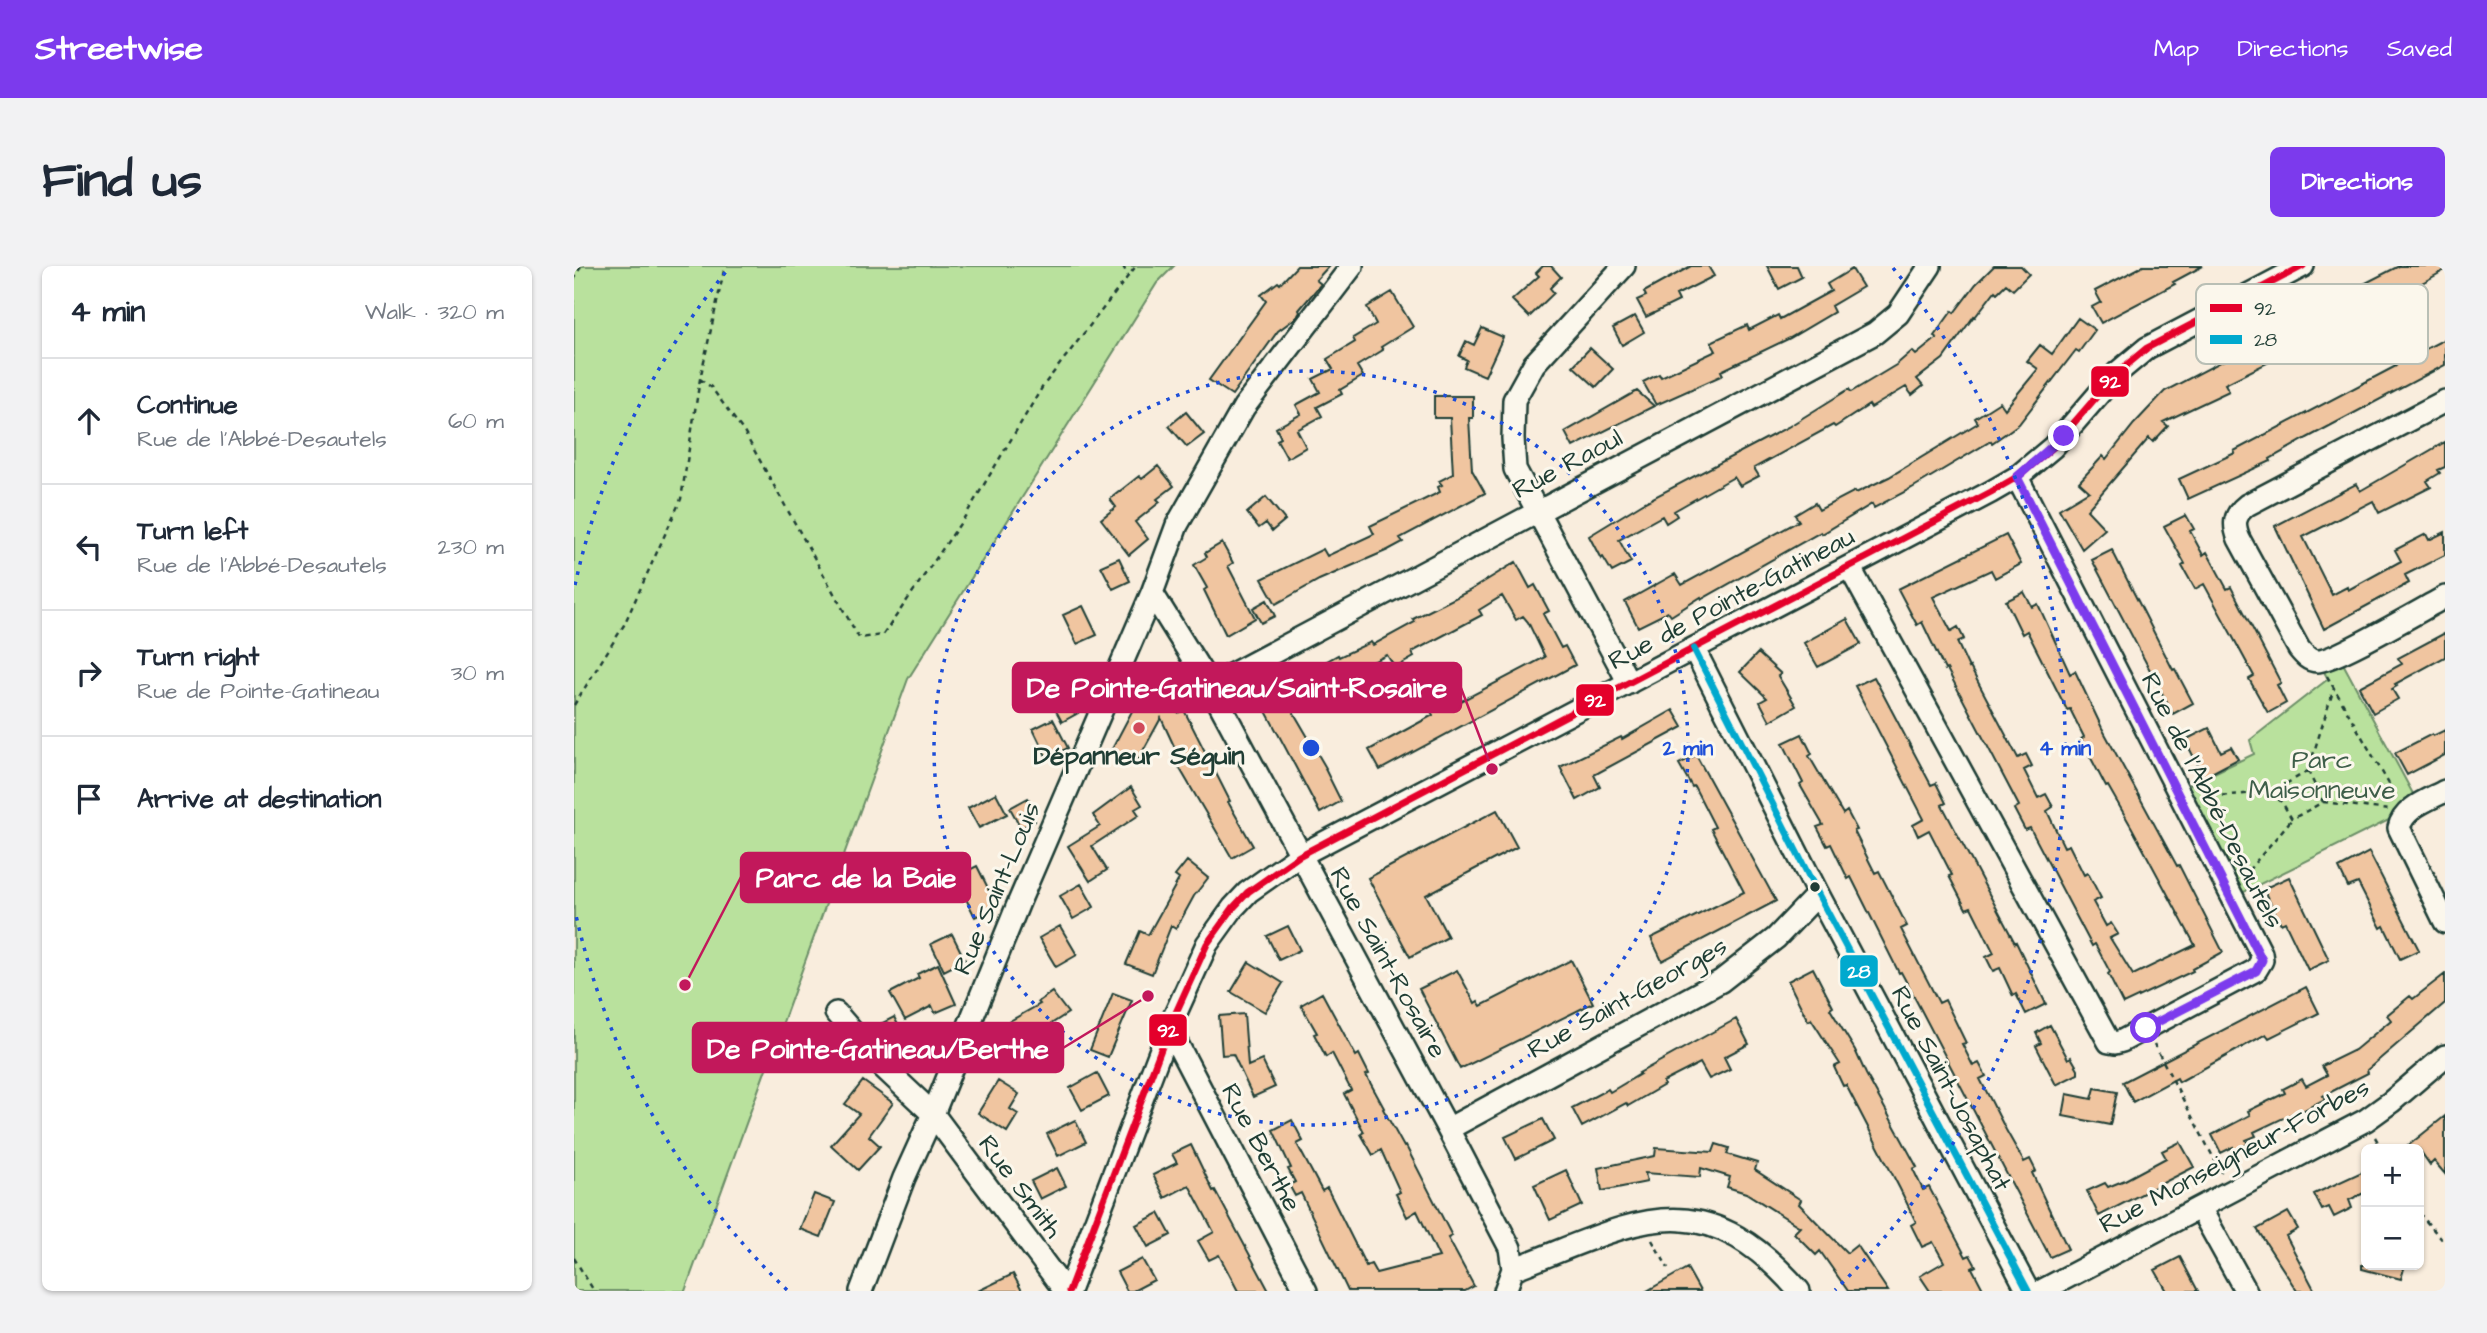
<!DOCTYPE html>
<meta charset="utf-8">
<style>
body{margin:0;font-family:"Architects Daughter",sans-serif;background:#f2f2f3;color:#1f2937}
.controls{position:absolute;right:21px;bottom:21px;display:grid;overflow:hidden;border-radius:10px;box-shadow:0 2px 5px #0004}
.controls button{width:63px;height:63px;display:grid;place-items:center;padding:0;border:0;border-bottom:2px solid #e0e1e3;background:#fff;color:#1f2937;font:35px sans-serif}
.stop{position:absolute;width:21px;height:21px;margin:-16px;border:5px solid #7c3aed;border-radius:50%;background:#fff}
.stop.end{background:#7c3aed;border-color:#fff;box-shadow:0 2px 7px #0008}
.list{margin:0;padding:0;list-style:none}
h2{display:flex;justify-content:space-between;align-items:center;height:91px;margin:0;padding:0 28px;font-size:30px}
h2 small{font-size:23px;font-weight:400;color:#747a83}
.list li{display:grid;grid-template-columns:46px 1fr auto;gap:21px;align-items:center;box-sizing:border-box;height:126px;padding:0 28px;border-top:2px solid #e0e1e3}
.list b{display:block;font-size:26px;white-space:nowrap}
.list p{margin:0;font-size:23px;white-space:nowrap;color:#747a83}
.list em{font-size:23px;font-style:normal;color:#747a83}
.icon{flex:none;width:38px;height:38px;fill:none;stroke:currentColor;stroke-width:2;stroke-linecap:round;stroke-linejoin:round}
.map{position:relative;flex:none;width:1871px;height:1025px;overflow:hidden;border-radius:10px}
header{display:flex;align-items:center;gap:42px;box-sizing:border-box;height:98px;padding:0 35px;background:#7c3aed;color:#fff}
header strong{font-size:33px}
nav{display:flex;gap:38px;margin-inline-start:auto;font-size:24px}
.intro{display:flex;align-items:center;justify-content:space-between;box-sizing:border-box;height:168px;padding:0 42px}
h1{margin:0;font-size:49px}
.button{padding:18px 32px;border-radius:10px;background:#7c3aed;color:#fff;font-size:24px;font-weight:700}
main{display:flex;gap:42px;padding:0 42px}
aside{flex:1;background:#fff;border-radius:10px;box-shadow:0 2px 5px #0004}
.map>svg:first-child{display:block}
.green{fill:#b9e19d;stroke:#6c8f68;stroke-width:2}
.building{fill:#f0c5a0;stroke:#1f3d34;stroke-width:2}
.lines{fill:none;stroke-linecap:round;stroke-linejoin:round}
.minor-casing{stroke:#1f3d34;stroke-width:26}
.path{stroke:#1f3d34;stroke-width:2.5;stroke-dasharray:5 5;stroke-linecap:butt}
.minor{stroke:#fbf7ec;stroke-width:21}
.bus-1-casing{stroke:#fbf7ec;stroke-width:12}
.bus-2-casing{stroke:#fbf7ec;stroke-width:12}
.bus-1{stroke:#e4002b;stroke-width:7}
.bus-2{stroke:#00a9ce;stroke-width:7}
.route{stroke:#7c3aed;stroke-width:9}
.ring{fill:none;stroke:#1d4ed8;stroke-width:3.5;stroke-dasharray:3.5 7}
.poi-dot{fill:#d1495b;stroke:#fbf7ec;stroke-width:2.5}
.bus-dot{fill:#1f3d34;stroke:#fbf7ec;stroke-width:2.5}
.labels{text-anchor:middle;stroke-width:6;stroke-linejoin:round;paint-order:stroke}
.street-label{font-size:26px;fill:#1f3d34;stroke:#fbf7ec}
.poi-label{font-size:26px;font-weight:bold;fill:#1f3d34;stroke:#fbf7ec}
.park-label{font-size:26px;fill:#3e5e49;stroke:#fbf7ec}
.key{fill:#fbf7ec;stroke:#b9bfb5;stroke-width:2}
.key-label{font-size:19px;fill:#1f3d34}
.centre{fill:#1d4ed8;stroke:#fbf7ec;stroke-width:3.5}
.ring-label{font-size:21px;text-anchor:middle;font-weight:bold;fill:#1d4ed8;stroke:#fbf7ec;stroke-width:6;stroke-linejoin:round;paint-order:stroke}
.leader{fill:none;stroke:#c2185b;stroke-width:2.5}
.callout-dot{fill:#c2185b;stroke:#fbf7ec;stroke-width:2.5}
.callout{fill:#c2185b;stroke:#c2185b;stroke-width:2.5}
.callout-label{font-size:28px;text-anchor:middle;font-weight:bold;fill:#fff}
.line-badge{stroke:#fbf7ec;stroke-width:2.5}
.badge-label{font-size:19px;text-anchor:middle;font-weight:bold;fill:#fff}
</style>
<header>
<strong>Streetwise</strong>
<nav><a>Map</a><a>Directions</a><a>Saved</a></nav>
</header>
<div class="intro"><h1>Find us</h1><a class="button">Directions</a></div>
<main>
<aside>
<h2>4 min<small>Walk · 320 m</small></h2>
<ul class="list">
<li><svg class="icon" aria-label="ahead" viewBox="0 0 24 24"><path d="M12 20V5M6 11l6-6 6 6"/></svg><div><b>Continue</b><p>Rue de l'Abbé-Desautels</p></div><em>60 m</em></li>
<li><svg class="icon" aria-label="left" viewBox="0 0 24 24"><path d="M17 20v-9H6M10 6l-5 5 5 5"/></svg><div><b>Turn left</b><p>Rue de l'Abbé-Desautels</p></div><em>230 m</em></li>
<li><svg class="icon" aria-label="right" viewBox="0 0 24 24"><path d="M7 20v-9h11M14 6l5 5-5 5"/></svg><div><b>Turn right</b><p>Rue de Pointe-Gatineau</p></div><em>30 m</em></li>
<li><svg class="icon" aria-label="arrive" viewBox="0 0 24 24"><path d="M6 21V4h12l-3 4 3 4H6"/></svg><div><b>Arrive at destination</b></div></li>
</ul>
</aside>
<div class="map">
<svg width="1871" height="1025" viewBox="0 0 1871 1025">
<rect width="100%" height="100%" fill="#f9eddd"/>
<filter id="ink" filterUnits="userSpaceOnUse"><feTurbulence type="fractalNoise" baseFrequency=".0143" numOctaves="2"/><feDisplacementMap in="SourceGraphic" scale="14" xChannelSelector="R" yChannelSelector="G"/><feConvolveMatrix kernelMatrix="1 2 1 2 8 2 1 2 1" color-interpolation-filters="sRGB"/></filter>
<g filter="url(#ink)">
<path class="green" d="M0,0h600l-17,17 -249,396 -223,612h-111z
M1764,388l81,151 -187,93 -56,-107 78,-37 -4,-14 78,-61 -10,-18z"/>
<path class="building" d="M723,0h32l-13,14 5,4 -22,26 1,2 -3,5 -19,14 -46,64 -23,-15 57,-79 -5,-6 17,-13 2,2z
M969,0h8l10,11 -11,11 4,5 -25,24 -17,-17 27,-24 -3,-3z
M1117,0h17l6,10 -38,19 3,6 -33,16 -9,-17 9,-4 -2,-4z
M1193,0h30l5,11 -23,12z
M1420,0h27l8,8 -16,16 -7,-6 -9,9 -2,-2 -20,26 -1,-1 -31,43 -26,20 6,7 -11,9 -6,-8 -35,21 -2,-3 -34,22 -2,-2 -79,43 5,8 -19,10 -6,-9 -60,34 3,5 -11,7 -4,-7 -43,24 12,22 -19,10 -9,-15 -2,2 -12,-23 54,-33 145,-76 61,-38 2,3 45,-27 16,-14 4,4 21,-17 -3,-2 18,-25 2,2 22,-29z
M1569,0h60l-30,16 2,2 -74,39 -9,-16 9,-5 -6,-11z
M1825,0h46v4l-66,37 -154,77 4,7 -66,31 5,4 -15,16 -4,-4 -62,72 18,19 -23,20 -23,-40 30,-18 -10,-9 24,-26 3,3 28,-35 31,-33 180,-94 -1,-3z
M1278,3l11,18 -32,19 3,6 -44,26 -69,33 2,4 -67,30 -13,-23 16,-8 2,3 55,-26 -5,-9 36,-17 2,5 29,-15 2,4 51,-28 -4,-7z
M818,26l21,35 -32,20 2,3 -26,16 6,10 -23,14 2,4 -25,13 5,9 -25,14 9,17 -19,11 -10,-18 4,-2 -5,-10 25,-14 -5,-9 24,-13 -7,-13 20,-10 -6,-10 28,-17 -2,-4 23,-14 -9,-17z
M1061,50l9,16 -22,13 -9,-17z
M1504,52l17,12 -16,22 -3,-2 -57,74 -27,19 -1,-2 -79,47 -38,20 -2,-4 -50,30 -1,-2 -119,67 -1,-2 -30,19 -3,-4 -30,15 -13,-25 50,-28 7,11 117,-64 -4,-6 20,-12 4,7 36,-19 1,2 33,-16 89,-54 -3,-5 25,-16 5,7 33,-40 -11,-8 13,-16 12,9z
M908,62l21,9 -18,39 -21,-9 3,-7 -8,-4 7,-15 8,4z
M1871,73v26l-138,73 -37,21 1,2 -83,38 -9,-20 56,-26 -1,-2 162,-85 -3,-5 21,-11 2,4z
M1016,82l23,21 -17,18 -23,-21z
M1063,125l17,15 -81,41 -8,-15z
M860,130h39v22h-4l3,52 13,23 -85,45 3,4 -15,8 -69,30 -43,24 -14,-25 61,-30 4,7 47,-22 -4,-8 70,-34 -2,-5 4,-2 -3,-4 14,-7 -3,-56h-16z
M612,146l18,22 -17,13 -18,-21z
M1871,176v25l-7,3 2,3 -13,8 4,6 -52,26 -6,-12 -70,36 29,58 15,-8 1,3 53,-29 -6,-11 31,-16 3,6 16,-8v23l-40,20 4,8 -85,46 -49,-103 81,-42 4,7z
M584,200l16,20 -17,13 3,3 -25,20 13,17 -19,16 -28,-36 15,-12 -6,-8 29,-23 3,3z
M692,231l19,23 -13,11 -6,-8 -7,5 -12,-15z
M1612,249l8,14 -4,2 13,24 4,-3 20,37 4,-2 50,96 -4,2 9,18 -18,10 -19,-34 5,-3 -50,-92 -9,5 -13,-23 3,-2 -21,-38z
M1432,269l15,29 -26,14 -4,-8 -58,27 18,34 7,-4 6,12 -7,3 12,26 1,-1 48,91 8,-4 6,12 -8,4 14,28 8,-4 7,13 -6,4 17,36 5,-2 15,30 4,-2 13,25 -8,4 13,24 5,-3 7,11 -8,4 23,37 62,-30 -63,-117 -24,-42 -2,1 -25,-48 3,-2 -14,-28 -3,1 -40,-79 -5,3 -16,-33 18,-9 8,15 6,-3 32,70 5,-3 27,57 75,138 2,-1 44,87 -31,17 1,2 -70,33 -15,-30 2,-2 -15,-28 -3,2 -62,-118 -5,2 -11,-21 5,-3 -72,-137 -2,1 -23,-48 -5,3 -19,-36z
M648,277l11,20 -5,3 27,52 -29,17 -22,-45 3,-2 -13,-23 13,-8 -2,-4z
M1538,284l61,120 2,-1 18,34 -20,11 -81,-154z
M545,292l11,23 -17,8 -12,-23z
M942,296l14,26 5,-3 14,26 -6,3 18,34 4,-2 10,19 -195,105 -11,-20 64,-35 -4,-7 17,-8 4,7 95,-50 -17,-35 -5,-6 -7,4 -14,-24 -23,14 3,5 -70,37 2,5 -19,11 -8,-13 -39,19 4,6 -25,14 -14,-25 25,-14 1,2 32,-15 2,3 42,-23 -2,-3 56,-28z
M693,334l8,16 -14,7 -8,-15z
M509,340l14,29 -20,9 -14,-29z
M1273,353l14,25 -43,23 -14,-24z
M1871,367v24l-50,27 2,2 -5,3 6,10 -25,14 -14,-26 43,-23 -4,-6z
M1184,387l23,21 -3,2 18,30 -26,15 -10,-19 7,-4 -27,-26z
M496,399l9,17 -11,5 2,4 -3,3 11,19 -16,9 -15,-28 4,-2 -7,-13z
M1300,411l57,108 5,-2 10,20 -4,2 73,138 1,-1 30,62 -20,10 -10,-20 -3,2 -13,-28 -7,3 -7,-14 8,-4 -23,-46 -5,2 -17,-33 3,-1 -23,-45 -11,6 -5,-11 11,-6 -69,-133z
M711,415l12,23 -6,4 35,60 -1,1 16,32 -21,12 -62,-117z
M567,428l37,19 6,-3 46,91 -2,1 25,44 -21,12 -56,-96 4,-3 -19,-41 -23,42h-5l-21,-11z
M1099,444l10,17 -89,48 6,12 -23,13 -17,-33 61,-30 1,2z
M479,453l15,29 -21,10 -14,-29z
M1635,462l12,24 10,-5 7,12 -34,18 -19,-37z
M1871,464v25l-38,20 -12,-22 37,-19 1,2z
M1228,468l10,20 -3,2 34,58 4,-3 10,19 -3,1 21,42 4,-2 28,55 -6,3 38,74 6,-3 21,43 -4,1 11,22 6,-3 7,13 -6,3 26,51 18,32 6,-3 6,12 -4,2 36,76 -18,8 -132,-253 -17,-32 -2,1 -48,-96 -3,2 -17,-35 -4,2 -10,-19 6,-2 -23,-40 3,-2 -20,-40z
M1122,489l80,146 -114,60 -11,-23 93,-46 -33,-63 4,-2 -21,-41 -2,1 -13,-23z
M557,521l11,18 -7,4 4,6 -47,31 15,24 -17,11 -22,-35 32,-20 -7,-11z
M422,527l11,21 -28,14 -11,-20z
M454,532l7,13 -4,2 4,8 -14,7 -11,-20z
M923,544l20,37 -91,48 22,42 -38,20 -42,-79z
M1795,586l50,98 -19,9 -16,-33 -3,2 -23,-45 -10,4 -9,-19z
M613,595l21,17 -14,18 -18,33 -5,-3 -19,48 -26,-10 14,-33 8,4 31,-56 -4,-3z
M403,600l20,40 -22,11 -20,-40z
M1715,611l40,83 -21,10 -23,-48 -4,2 -18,-35z
M507,618l13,23 -21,12 -13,-23z
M486,660l17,29 -21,12 -17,-29z
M714,660l12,24 -21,10 -12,-24z
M378,668l13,26 -21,11 -13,-27z
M997,694l22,43 -133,66 -41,-80 38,-19 18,33 3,-2 3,5z
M675,696l34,21 -18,29 -34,-20z
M364,698l18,40 -21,9 -3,-7 -27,14 -15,-27 29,-15 -2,-4z
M1239,702l20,39 -3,2 25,41 11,24 51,93 -4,2 10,21 6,-3 37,70 4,-2 6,11 -4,2 12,23h-54l-10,-15 24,-14 -11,-20 -11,5 -11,-22 5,-3 -16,-33 -54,-104 -3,1 -9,-19 6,-3 -29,-45 -3,2 -20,-40z
M1871,708v29l-78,67 1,3 -45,23 2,3 -28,15 -1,-2 -42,20 2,4 -10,4 2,4 -14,7 -1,-4 -12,6 -9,-18 38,-20 -2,-4 37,-18 -2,-4 19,-10 4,7 21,-11 -5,-9 33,-16 36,-30 -4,-5 23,-19 3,3z
M1732,721l13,26 -50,25 -3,-4 -87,48 -2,-4 -44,24 -10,-20z
M478,726l16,21 -54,35 -13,-22 39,-22 -2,-2z
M539,727l19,7 -24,57 -18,-7z
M748,727l34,63 3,-2 10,20 -3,1 18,33 -1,1 21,38 2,-1 46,90 -4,2 26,48 -9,5h-117l-47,-98 -6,3 -6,-11 6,-3 -7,-13 3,-1 -18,-38 19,-10 11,21 -6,3 25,47 5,-3 39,78 5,-2 5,9 63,-16 -22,-46 -10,6 -11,-23 4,-2 -19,-42 -8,5 -12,-21 3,-2 -20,-38 7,-4 -19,-37 -6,4 -12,-23 3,-1 -16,-28z
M670,748l4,52 14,-6 13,27 -22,10 -20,-43 -11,1 -3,-39z
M320,751l21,41 -14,8 -16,-17 -12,-21z
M1162,753l13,25 -25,13 6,12 -21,10 -9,-16 -37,19 1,3 -36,21 -2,-3 -44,24 -10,-19 36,-19 2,3 30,-18 -1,-1z
M1476,759l18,34 3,-2 7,12v5l-22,11 -20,-39 5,-3 -5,-10z
M523,807l12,23 -27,14 -12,-22z
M289,815l30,22 -24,33 11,10 -22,24 -27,-25 28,-31 -14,-10z
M424,815l21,13 -9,15 8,5 -11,18 -29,-19z
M1521,822l22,4 -7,33 -47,-9 4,-22 25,5z
M1871,850v58l-11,-13 -4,4 -11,-16h-15z
M969,853l11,21 -38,19 -11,-22z
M501,854l11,22 -28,14 -11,-22z
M1606,876l14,25 -95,49 -12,-25 18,-8 3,4 17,-7 41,-22 -4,-7z
M1142,878l13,4 -2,6 30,9 -2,7 46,30 -2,4 48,49 10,-8 31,46h-40l-28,-40 -4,4 -22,-22 6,-6 -54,-34 -19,-6 3,-10 -29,-9 -1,9 -55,-4 2,9 -45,9 -4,-23 57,-12 1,-8 57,4z
M617,879l22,46 2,-1 54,101h-31l-19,-36 -10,5 -11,-19 16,-9 -25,-47 -24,13 -12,-23 24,-12 -5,-9z
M483,902l9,18 -26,13 -9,-18z
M992,904l16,35 -32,15 -16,-35z
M1792,904v22l-17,8 3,8 -18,9 -5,-10 -7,3 -8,-16z
M240,928l21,8 -14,35 -21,-8z
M1714,946l10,17 -12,7 29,55h-18l-40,-62z
M585,947l12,22 -23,12 -12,-22z
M1606,991l18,34h-31l-12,-21z
M568,993l12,21 -21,11h-6l-10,-19z
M1788,999h43l-4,14 -39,-10z
M1113,1002l13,23h-53z
M439,1008l9,17h-44z"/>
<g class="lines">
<defs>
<path id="minor" d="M1050,0l-90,98 -20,36 -1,38 2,31 114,214
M1871,135l-198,104c-13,10 -14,19 -8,34l60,110c5,6 10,12 18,12 16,1 107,-53 128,-64
M1276,302l259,474 6,1 7,-2 134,-71 6,-10 -1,-7 -244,-476
M578,327l58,93 238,443 62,119 3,21 -8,22
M1120,383l124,245 210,397
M636,420l665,-353 23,-19 32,-48
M1871,525c-17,9 -42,17 -46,37l46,94
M262,747l47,54 50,47 132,177
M595,762l137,263
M874,863l273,-148 55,-43 42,-44
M1626,942l46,83
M939,1003c120,-45 186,-93 286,22
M287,1025l43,-113 29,-64 86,-212 133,-309 25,-68 67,-118 108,-141
M495,1025l100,-263 38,-84 26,-36 15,-16 51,-36 692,-364 26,-15 36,-30 64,-74 30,-25 156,-82
M1467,1025l325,-171 25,-18 54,-46"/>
</defs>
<use href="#minor" class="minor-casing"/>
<path class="path" d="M549,0l5,10
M0,14l7,-14
M126,113l11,8 33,45 115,206 24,-3 81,-117 79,-132 93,-120
M1753,410l70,122
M0,439l50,-80 57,-126 19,-120 25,-113
M1734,505l15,31 -31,17 -9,-15 -11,-12 36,-21 26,-83
M1628,531l70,-5
M1749,536l66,8
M1668,612l50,-59
M1580,778l68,130
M1801,871l7,12
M1845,947l26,30
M1078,974l16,28
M0,992l20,33"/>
<use href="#minor" class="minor"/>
<defs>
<path id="bus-1" d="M495,1025l100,-263 38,-84 26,-36 15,-16 51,-36 692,-364 26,-15 36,-30 64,-74 30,-25 156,-82"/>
<path id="bus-2" d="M1120,383l124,245 210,397"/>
</defs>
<use href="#bus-1" class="bus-1-casing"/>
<use href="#bus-2" class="bus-2-casing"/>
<use href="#bus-1" class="bus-1"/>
<use href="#bus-2" class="bus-2"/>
</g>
</g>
<g class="lines" filter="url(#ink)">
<path class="route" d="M1490,170l-47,41 245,483 -6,11 -110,57"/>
</g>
<g class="ring">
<circle cx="737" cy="482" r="377"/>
<path d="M213 1024A754 754 0 0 1 1 645M1 319A754 754 0 0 1 155 2M1319 2A754 754 0 0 1 1261 1024"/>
</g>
<circle class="poi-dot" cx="565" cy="462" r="7"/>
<circle class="bus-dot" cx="1241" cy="621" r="6"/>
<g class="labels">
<g class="street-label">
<text transform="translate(993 197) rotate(-28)" y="9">Rue Raoul</text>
<text transform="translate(1157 332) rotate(-28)" y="9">Rue de Pointe-Gatineau</text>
<text transform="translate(1639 534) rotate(63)" y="9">Rue de l'Abbé-Desautels</text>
<text transform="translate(422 622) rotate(-67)" y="9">Rue Saint-Louis</text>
<text transform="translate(815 696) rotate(61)" y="9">Rue Saint-Rosaire</text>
<text transform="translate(1053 731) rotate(-29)" y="9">Rue Saint-Georges</text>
<text transform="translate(1378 822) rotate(62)" y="9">Rue Saint-Josaphat</text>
<text transform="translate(688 881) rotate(62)" y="9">Rue Berthe</text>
<text transform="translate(1660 889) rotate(-28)" y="9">Rue Monseigneur-Forbes</text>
<text transform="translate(447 920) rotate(53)" y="9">Rue Smith</text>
</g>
<g class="poi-label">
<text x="565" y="498">Dépanneur Séguin</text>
</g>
<g class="park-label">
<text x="1748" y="502">Parc<tspan x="1748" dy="30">Maisonneuve</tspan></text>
</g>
</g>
<rect x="1622" y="18" width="232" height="80" rx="10" class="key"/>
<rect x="1636" y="38" width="32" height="8" fill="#e4002b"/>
<rect x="1636" y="69" width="32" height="9" fill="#00a9ce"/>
<g class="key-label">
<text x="1680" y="49">92</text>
<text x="1680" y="80">28</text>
</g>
<circle cx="737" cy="482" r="10" class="centre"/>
<g class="ring-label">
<text x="1114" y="489">2 min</text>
<text x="1491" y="489">4 min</text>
</g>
<path class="leader" d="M918 503L887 422M111 719L167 611M574 730L489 782"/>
<g class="callout-dot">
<circle cx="918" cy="503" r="7"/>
<circle cx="111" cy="719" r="7"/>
<circle cx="574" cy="730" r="7"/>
</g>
<g class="callout">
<rect x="439" y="397" width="448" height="49" rx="7"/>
<rect x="167" y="587" width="229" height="49" rx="7"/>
<rect x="119" y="757" width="370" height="49" rx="7"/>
</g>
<g class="callout-label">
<text x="663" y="431">De Pointe-Gatineau/Saint-Rosaire</text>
<text x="282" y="621">Parc de la Baie</text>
<text x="304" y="792">De Pointe-Gatineau/Berthe</text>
</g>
<g class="line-badge">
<rect x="1516" y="99" width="40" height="33" rx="7" fill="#e4002b"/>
<rect x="1001" y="417" width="40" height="34" rx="7" fill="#e4002b"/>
<rect x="1265" y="688" width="40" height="34" rx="7" fill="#00a9ce"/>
<rect x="574" y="747" width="40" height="34" rx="7" fill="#e4002b"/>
</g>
<g class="badge-label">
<text x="1536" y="122">92</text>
<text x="1021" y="441">92</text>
<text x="1285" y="712">28</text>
<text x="594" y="771">92</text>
</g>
</svg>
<div class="controls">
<button>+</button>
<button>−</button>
</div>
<div class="stop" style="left:1572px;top:762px"></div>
<div class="stop end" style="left:1490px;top:170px"></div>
</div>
</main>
